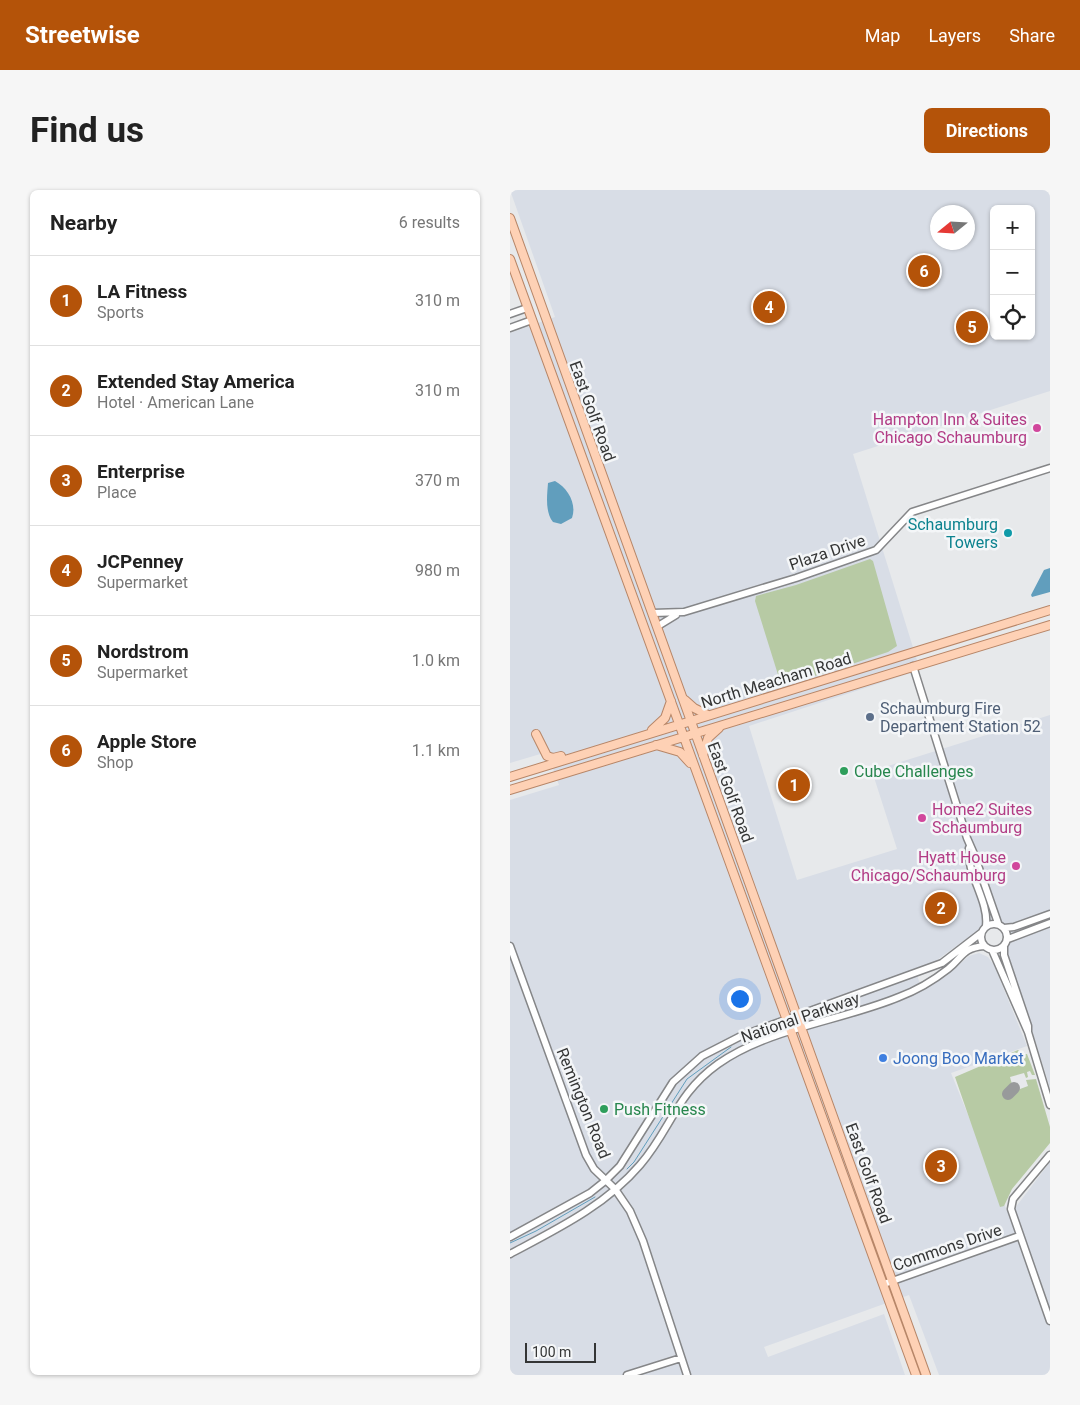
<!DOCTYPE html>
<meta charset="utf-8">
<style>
body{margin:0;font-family:Roboto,sans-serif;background:#f6f6f6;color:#222}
.controls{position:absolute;right:15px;top:15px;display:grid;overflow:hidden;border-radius:8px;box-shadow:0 1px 4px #0004}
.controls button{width:45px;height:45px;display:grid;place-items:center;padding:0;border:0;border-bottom:1px solid #e0e0e0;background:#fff;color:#222;font:25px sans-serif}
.compass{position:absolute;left:420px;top:15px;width:45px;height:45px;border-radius:50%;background:#fff;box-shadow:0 1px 4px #0004;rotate:252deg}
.scale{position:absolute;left:15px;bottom:12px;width:71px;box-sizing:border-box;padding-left:5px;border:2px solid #343535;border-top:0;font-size:14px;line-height:18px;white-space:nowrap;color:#343535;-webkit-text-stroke:4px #f4f6f8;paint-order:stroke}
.you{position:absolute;left:229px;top:808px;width:18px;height:18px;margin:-12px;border:4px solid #fff;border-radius:50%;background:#1a73e8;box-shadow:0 0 0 8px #1a73e833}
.badge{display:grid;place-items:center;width:32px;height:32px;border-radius:50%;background:#b45309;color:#fff;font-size:16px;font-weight:700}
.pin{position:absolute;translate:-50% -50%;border:2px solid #fff;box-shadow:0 1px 5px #0006}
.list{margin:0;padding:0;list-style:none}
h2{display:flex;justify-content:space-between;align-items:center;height:65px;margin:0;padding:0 20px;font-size:21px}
h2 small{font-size:16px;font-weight:400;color:#767676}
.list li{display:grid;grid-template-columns:32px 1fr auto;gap:15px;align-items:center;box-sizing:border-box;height:90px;padding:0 20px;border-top:1px solid #e0e0e0}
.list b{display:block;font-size:19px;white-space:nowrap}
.list p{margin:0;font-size:16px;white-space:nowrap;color:#767676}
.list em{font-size:16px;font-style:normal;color:#767676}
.icon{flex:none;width:28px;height:28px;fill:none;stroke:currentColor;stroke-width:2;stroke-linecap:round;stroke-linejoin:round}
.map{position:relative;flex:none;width:540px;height:1185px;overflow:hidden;border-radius:8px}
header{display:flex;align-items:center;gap:30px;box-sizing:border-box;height:70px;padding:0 25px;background:#b45309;color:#fff}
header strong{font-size:24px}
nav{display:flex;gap:28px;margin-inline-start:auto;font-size:18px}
.intro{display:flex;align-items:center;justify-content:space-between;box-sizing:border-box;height:120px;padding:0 30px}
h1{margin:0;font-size:35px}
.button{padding:12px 22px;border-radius:8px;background:#b45309;color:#fff;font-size:18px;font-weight:700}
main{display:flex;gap:30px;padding:0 30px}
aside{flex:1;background:#fff;border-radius:8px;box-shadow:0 1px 4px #0004}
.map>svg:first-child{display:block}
.built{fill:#d8dde6;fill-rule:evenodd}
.green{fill:#b7caa4}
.water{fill:#619ebd}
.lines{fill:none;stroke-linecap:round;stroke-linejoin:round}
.stream{stroke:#619ebd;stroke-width:1}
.taxiway{stroke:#989a9b;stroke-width:12}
.minor-casing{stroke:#858688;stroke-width:9}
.major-casing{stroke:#b78668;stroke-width:10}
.minor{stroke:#fff;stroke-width:6}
.major{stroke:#fed1b5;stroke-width:8}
.hotel-dot{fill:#d1479c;stroke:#f4f6f8;stroke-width:2}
.culture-dot{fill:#0f9aa8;stroke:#f4f6f8;stroke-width:2}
.service-dot{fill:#5c6f8a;stroke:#f4f6f8;stroke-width:2}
.leisure-dot{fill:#2e9e5b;stroke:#f4f6f8;stroke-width:2}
.shop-dot{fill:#3f7fe0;stroke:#f4f6f8;stroke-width:2}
.labels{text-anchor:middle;stroke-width:5;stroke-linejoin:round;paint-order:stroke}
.street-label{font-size:16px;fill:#343535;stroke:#f4f6f8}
.hotel-label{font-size:16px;fill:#b23c85;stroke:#f4f6f8;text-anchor:end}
.culture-label{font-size:16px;fill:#0d838f;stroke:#f4f6f8;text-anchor:end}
.service-label{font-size:16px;fill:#4e5e75;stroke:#f4f6f8;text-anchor:start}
.leisure-label{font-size:16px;fill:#27864d;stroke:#f4f6f8;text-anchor:start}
.shop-label{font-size:16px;fill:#366cbe;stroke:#f4f6f8;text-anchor:start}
</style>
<header>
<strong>Streetwise</strong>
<nav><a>Map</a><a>Layers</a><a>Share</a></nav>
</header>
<div class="intro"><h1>Find us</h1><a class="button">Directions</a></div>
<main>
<aside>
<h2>Nearby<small>6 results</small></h2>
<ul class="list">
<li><span class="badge">1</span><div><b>LA Fitness</b><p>Sports</p></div><em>310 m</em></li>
<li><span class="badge">2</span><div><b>Extended Stay America</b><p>Hotel · American Lane</p></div><em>310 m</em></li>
<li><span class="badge">3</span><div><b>Enterprise</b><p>Place</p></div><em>370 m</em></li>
<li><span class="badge">4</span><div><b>JCPenney</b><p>Supermarket</p></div><em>980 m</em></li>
<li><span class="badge">5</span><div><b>Nordstrom</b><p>Supermarket</p></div><em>1.0 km</em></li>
<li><span class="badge">6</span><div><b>Apple Store</b><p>Shop</p></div><em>1.1 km</em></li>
</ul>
</aside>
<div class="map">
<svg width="540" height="1185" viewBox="0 0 540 1185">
<rect width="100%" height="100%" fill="#e7e9eb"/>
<path class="built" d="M0,0h540v201l-197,63 67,216 -171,56 48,154 100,-31 -25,-78 178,-56v373l-51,-163 -29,11 -37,27 -18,6 7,21 24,-14 23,-20 10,-3 9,4 6,8 33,81 -76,27 58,143 41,-54v213h-111l-30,-80 -145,52 4,10 116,-43 21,61h-395v-575l49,-15 -12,-33 -37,11v-430l45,-16zM484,19h37v127h-37zM428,22h30v30h-30z"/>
<path class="green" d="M360,369l3,2 24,85 -9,6 -60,20 -21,6 -27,3 -25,-80 1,-5 40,-11z
M508,860l5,4h4l8,21h-3l-2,-4 -3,1 1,5 -2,1 -2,-5 -14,4 3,11 -5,5 -3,-1 2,4 7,-7 1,2 13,-5 -2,-6 10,-1 14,48v16l-38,46 -8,17 -4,1 -45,-130z"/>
<path class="water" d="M45,291c13,7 22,23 17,37l-11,6 -8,-2c-8,-10 -6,-26 -5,-39z
M540,378v24l-18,5 -1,-2 13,-25z"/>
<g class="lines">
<path class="stream" d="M117,979l7,-7 53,-83 44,-32
M0,1053l26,-12 59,-34"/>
<path class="taxiway" d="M498,904l6,-6"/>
<defs>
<path id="minor" d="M0,124l17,-6
M0,138l22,-8
M143,423l31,-1 112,-34 80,-28 36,-38 138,-44
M148,436l18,-11
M403,476l54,172 7,16 24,69
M459,658c-3,26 20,52 17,78
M471 747a13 13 0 1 1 26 0a13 13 0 1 1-26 0Z
M494,738l10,-1 36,-13
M498,749l42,-16
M0,756l76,209 8,14 21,20 15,22 13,30 44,134
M494,757v8l24,71v6
M482,760l36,82 22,73
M540,965l-37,44 -2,10 39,112
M0,1047l80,-44 15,-12 15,-15 53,-84 29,-26 39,-20 201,-73 39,-30
M0,1064c47,-25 95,-48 130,-89 31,-36 36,-71 78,-101 51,-36 123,-43 181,-67 16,-6 35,-17 49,-28 15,-12 14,-21 36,-23
M374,1094l135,-48
M117,1185l54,-17"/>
<path id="major" d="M0,28l416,1157
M0,69l406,1116
M175,510l9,8 14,7
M142,540l13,-12 6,-17
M26,544l11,22 6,2 8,-2
M146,555l24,7 10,11
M193,565l5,-17 11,-10
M0,587l540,-167
M0,600l540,-165"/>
</defs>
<use href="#minor" class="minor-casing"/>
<use href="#major" class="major-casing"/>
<use href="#minor" class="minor"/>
<use href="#major" class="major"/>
</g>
<g class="hotel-dot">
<circle cx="527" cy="238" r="5"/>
<circle cx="412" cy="628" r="5"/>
<circle cx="506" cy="676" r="5"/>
</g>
<circle class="culture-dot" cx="498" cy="343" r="5"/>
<circle class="service-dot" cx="360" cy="527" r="5"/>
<g class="leisure-dot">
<circle cx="334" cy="581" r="5"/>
<circle cx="94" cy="919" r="5"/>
</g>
<circle class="shop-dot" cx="373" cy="868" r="5"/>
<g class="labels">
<g class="street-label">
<text transform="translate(83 221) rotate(70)" y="6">East Golf Road</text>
<text transform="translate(317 362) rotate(-19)" y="6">Plaza Drive</text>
<text transform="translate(266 490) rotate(-17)" y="6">North Meacham Road</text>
<text transform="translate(221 602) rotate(70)" y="6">East Golf Road</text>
<text transform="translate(290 827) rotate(-19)" y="6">National Parkway</text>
<text transform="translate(74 913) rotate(68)" y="6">Remington Road</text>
<text transform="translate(359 983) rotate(70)" y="6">East Golf Road</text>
<text transform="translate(437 1057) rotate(-19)" y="6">Commons Drive</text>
</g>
<g class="hotel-label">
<text x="517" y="235">Hampton Inn &amp; Suites<tspan x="517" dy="18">Chicago Schaumburg</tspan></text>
<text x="422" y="625" text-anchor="start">Home2 Suites<tspan x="422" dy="18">Schaumburg</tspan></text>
<text x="496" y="673">Hyatt House<tspan x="496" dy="18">Chicago/Schaumburg</tspan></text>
</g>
<g class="culture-label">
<text x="488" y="340">Schaumburg<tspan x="488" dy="18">Towers</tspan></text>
</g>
<g class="service-label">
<text x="370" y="524">Schaumburg Fire<tspan x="370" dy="18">Department Station 52</tspan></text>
</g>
<g class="leisure-label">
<text x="344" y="587">Cube Challenges</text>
<text x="104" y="925">Push Fitness</text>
</g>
<g class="shop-label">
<text x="383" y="874">Joong Boo Market</text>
</g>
</g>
</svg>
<div class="controls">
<button>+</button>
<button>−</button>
<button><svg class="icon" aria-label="locate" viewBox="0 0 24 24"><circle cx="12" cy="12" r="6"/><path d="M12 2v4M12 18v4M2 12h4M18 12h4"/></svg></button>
</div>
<svg class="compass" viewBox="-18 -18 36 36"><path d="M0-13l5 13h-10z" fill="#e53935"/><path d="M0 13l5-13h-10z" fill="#767676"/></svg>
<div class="scale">100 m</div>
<div class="you"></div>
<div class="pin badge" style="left:284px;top:595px">1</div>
<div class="pin badge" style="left:431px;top:718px">2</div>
<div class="pin badge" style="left:431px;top:976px">3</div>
<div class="pin badge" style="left:259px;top:117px">4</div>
<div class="pin badge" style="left:462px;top:137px">5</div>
<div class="pin badge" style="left:414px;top:81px">6</div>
</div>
</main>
